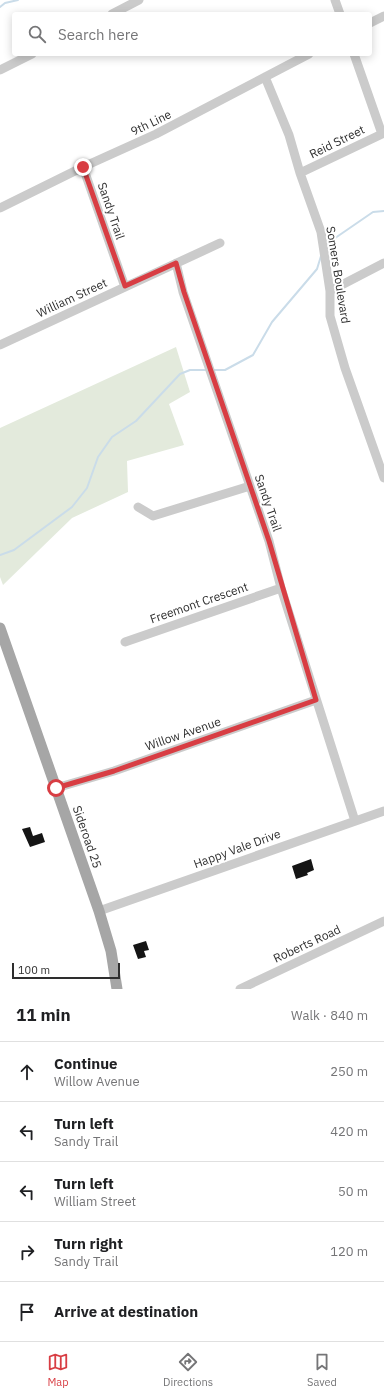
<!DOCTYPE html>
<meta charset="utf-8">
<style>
body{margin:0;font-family:"IBM Plex Sans",sans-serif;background:#f2f2f2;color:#202124}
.scale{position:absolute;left:12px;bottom:10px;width:108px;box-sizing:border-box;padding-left:4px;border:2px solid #2e2e2e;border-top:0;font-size:11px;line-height:14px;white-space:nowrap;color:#2e2e2e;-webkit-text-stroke:3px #fff;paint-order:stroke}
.stop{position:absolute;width:12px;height:12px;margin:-9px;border:3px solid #d83d43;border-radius:50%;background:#fff}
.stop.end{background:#d83d43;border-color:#fff;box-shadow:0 1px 4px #0008}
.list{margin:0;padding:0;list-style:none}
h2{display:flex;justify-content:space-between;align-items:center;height:52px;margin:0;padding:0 16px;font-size:17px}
h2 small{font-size:13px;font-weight:400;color:#757577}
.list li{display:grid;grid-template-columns:26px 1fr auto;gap:12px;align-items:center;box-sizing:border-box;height:60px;padding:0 16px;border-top:1px solid #e0e0e0}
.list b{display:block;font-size:15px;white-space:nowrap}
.list p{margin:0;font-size:13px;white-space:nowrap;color:#757577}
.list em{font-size:13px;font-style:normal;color:#757577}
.icon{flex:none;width:22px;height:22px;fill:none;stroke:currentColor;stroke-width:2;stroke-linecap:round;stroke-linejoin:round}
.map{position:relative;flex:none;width:384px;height:989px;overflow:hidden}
.search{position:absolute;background:#fff;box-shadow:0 2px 10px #0003;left:12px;right:12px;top:12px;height:44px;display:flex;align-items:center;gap:10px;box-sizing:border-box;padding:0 14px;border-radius:4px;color:#757577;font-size:15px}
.sheet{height:352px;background:#fff}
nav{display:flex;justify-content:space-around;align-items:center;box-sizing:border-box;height:56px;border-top:1px solid #e0e0e0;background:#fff;font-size:11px;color:#757577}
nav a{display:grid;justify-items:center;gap:2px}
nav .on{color:#d83d43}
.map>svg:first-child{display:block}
.green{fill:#e3eadc}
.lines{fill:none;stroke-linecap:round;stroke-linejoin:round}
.stream{stroke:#cadce9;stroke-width:2}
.building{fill:#151515}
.minor{stroke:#cbcbcb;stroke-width:9}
.major{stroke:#a6a6a6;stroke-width:11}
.route{stroke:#d83d43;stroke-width:5}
.labels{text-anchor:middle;stroke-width:4;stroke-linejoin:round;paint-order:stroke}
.street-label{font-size:12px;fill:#2e2e2e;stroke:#fff}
</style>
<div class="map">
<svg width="384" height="989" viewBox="0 0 384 989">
<rect width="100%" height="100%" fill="#fff"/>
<path class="green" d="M176,347l14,45 -21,12 15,41 -57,16 1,31 -56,26 -69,67 -3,-8v-149z"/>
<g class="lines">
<path class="stream" d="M0,7l5,-4 13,-3
M325,245l48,-33 11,-1
M212,370h13l28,-15 19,-33 45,-53 4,-13
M0,555l14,-5 58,-43 15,-19 11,-31 14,-20 24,-16 44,-47 10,-4h16"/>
</g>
<path class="building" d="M30,827l3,9 9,-3 3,9 -15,5 -8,-18z
M311,859l3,11 -7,3 1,2 -12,4 -4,-13z
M146,941l3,9 -5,1 2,6 -8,2 -5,-14z"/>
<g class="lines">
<path class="minor" d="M335,0l5,14
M112,14l27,-14
M370,23l14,-7
M354,54l28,80
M0,70l32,-16
M265,77l24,58 11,38 21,59 9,59v25l15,52 39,110
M83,167l42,120
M300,173l84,-40
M0,208l83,-41 73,-33 153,-80
M176,263l7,29 86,249 12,47 74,233
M330,291l54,-28
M0,345l220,-102
M138,507l15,9 97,-30
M125,642l156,-54
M56,788l58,-17 202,-71
M99,911l285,-100
M240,989l144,-68"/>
<path class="major" d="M0,628l99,283 12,40 6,38"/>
</g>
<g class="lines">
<path class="route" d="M56,788l58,-17 202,-71 -47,-159 -85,-249 -8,-29 -51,23 -42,-119"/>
</g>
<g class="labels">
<g class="street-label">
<text transform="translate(151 123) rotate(-26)" y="4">9th Line</text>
<text transform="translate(337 142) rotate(-26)" y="4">Reid Street</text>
<text transform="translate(111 211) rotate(71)" y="4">Sandy Trail</text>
<text transform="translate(338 275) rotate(81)" y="4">Somers Boulevard</text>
<text transform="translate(72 298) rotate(-25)" y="4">William Street</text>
<text transform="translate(268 503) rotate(71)" y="4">Sandy Trail</text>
<text transform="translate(199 603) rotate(-19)" y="4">Freemont Crescent</text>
<text transform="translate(183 734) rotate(-19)" y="4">Willow Avenue</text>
<text transform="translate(87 837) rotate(71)" y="4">Sideroad 25</text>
<text transform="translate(237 849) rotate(-20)" y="4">Happy Vale Drive</text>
<text transform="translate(307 944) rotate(-25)" y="4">Roberts Road</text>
</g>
</g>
</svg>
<div class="scale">100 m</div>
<div class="stop" style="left:56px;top:788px"></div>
<div class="stop end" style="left:83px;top:167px"></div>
<div class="search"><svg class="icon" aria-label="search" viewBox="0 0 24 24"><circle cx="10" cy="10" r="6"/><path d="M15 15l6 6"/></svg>Search here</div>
</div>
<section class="sheet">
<h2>11 min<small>Walk · 840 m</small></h2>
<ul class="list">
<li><svg class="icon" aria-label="ahead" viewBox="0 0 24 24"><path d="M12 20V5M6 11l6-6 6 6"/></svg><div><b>Continue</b><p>Willow Avenue</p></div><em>250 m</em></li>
<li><svg class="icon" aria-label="left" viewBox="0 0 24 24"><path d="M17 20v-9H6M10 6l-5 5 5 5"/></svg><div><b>Turn left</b><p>Sandy Trail</p></div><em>420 m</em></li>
<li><svg class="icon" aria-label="left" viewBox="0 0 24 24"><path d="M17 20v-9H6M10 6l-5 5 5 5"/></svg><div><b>Turn left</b><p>William Street</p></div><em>50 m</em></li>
<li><svg class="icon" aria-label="right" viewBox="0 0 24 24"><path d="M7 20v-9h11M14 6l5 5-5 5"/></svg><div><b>Turn right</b><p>Sandy Trail</p></div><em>120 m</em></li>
<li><svg class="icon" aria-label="arrive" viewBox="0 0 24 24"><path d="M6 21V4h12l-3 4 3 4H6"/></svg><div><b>Arrive at destination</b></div></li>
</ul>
</section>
<nav>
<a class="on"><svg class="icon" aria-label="map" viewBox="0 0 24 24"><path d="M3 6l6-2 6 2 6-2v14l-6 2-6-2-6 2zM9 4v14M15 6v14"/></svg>Map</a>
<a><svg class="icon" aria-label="directions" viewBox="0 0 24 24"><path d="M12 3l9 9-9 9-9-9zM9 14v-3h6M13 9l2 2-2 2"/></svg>Directions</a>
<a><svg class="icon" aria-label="saved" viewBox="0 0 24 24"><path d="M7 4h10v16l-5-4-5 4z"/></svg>Saved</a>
</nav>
